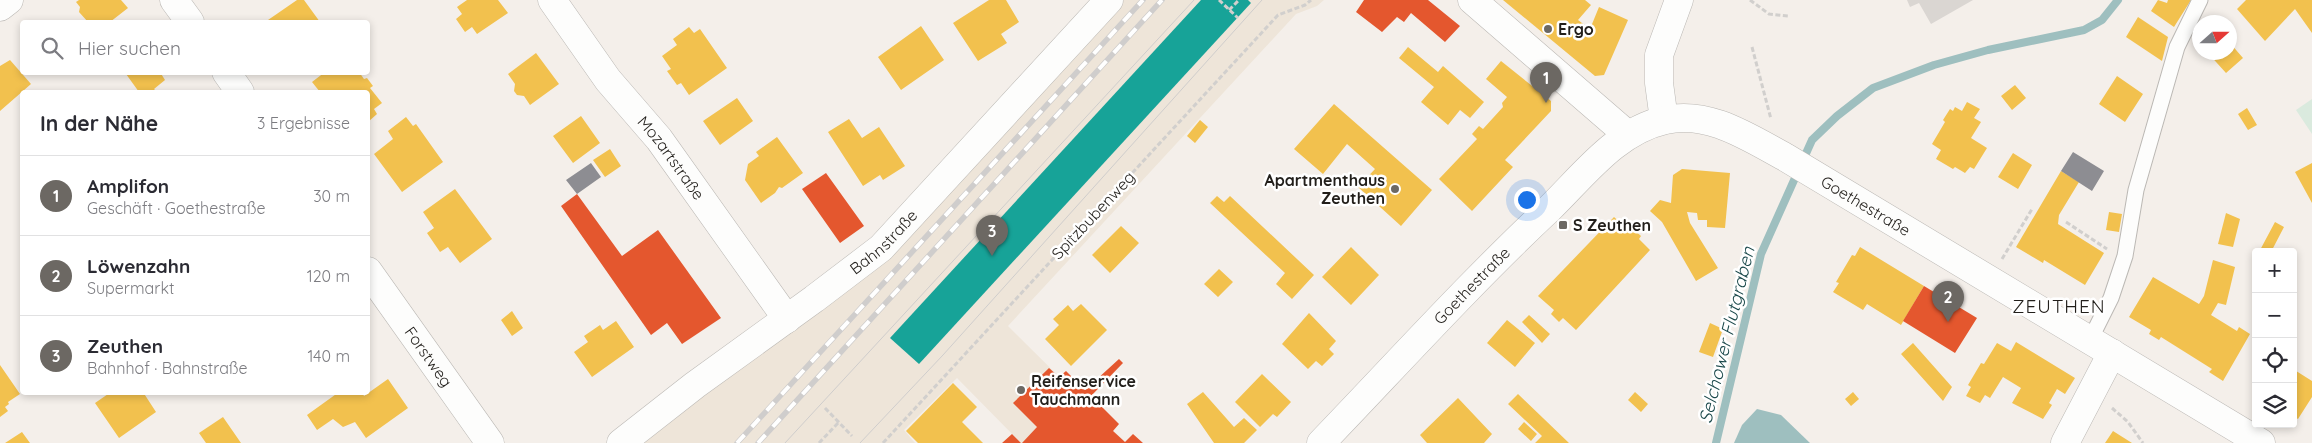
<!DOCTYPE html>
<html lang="de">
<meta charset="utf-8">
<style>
body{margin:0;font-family:Quicksand,sans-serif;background:#f7f7f7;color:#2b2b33}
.controls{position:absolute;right:15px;bottom:15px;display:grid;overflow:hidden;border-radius:5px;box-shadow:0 2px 8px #0003}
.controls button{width:45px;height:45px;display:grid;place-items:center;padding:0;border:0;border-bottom:1px solid #e1e1e2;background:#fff;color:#2b2b33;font:25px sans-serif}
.compass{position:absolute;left:2192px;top:15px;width:45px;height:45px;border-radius:50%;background:#fff;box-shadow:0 2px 8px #0003;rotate:69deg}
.you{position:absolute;left:1526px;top:199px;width:18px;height:18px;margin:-12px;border:4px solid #fff;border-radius:50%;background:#1a73e8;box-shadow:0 0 0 8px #1a73e833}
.badge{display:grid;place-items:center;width:32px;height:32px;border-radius:50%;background:#6c6863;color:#fff;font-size:16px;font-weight:700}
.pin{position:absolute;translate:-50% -41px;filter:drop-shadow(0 1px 2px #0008)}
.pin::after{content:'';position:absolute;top:26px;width:18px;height:15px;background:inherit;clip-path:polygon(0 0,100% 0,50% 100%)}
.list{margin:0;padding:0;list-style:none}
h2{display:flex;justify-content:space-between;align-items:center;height:65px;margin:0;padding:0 20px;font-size:21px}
h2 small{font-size:16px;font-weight:400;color:#7c7c81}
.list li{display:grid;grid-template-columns:32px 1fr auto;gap:15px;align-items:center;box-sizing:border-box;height:80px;padding:0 20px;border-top:1px solid #e1e1e2}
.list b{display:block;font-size:19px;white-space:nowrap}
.list p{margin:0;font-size:16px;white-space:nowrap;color:#7c7c81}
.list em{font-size:16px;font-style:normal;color:#7c7c81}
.icon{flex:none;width:28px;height:28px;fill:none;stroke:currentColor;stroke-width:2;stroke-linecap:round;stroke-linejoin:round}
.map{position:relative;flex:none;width:2312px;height:443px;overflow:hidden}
.search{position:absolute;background:#fff;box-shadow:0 2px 8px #0003;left:20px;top:20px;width:350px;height:55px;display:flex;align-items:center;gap:12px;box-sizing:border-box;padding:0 18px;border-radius:5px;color:#7c7c81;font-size:19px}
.panel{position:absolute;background:#fff;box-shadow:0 2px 8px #0003;left:20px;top:90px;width:350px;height:305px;border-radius:5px}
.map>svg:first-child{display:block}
.built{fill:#eee5d9}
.green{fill:#daeade}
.water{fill:#9ebfbf}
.homes{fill:#f2c14e}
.shops{fill:#e4572e}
.public{fill:#17a398}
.industry{fill:#8d8d92}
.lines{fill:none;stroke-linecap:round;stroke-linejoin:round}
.stream{stroke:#9ebfbf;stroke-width:8}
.building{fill:#dad6d2}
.lane-casing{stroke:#bbb8b4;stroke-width:17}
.street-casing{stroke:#bbb8b4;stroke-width:29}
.secondary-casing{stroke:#bbb8b4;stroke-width:29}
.path{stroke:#d1cfcd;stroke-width:3;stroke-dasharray:5 2.5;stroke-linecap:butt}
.lane{stroke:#fdfdfc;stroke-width:15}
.street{stroke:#fdfdfc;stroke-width:28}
.secondary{stroke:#fdfdfc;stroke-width:28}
.tram{stroke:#cfcdcc;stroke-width:1}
.rail-casing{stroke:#cfcdcc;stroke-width:5.5}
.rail{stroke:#fff;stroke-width:4;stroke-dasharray:11;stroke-linecap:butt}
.poi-dot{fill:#6c6863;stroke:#fff;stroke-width:2}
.labels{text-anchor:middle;stroke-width:5;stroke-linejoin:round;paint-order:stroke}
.poi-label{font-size:16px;font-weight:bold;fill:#221f1b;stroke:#fff;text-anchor:start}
.street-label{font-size:16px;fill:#221f1b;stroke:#fff}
.water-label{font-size:18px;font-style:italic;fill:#1a484a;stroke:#fff}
.quarter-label{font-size:19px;letter-spacing:1px;fill:#221f1b;stroke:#fff}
</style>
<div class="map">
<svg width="2312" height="443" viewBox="0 0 2312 443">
<rect width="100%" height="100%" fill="#f4efea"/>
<path class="built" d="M1124,0h200l-7,6 -21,8 -288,312 118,117h-105l-64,-65 -53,52 11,13h-279l266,-207z"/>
<path class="green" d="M2312,99v35l-16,-24z"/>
<path class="water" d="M1757,409l24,6 29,28h-76l8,-18z"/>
<path class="homes" d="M79,0h42l7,8 -18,14h-22l-9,-10 1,-5 -4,-5z
M297,0h7l16,22h-50l-2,-2z
M467,0h31l10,13 -31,21 -5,-7 -7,5 -9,-13 6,-5 -5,-7z
M989,0h17l13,22 -18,12 6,9 -29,18 -25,-38z
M1503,0h82l6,5 -13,15 12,9 9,-22 29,13 -24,55 -9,1z
M2158,0l9,3 1,-3h23l-17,27 -23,-16z
M2246,0h66v33l-17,-24 -30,32 -28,-32z
M2138,17l30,20 -6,24 -36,-24z
M921,26l23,34 -43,30 -23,-33z
M689,27l5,6 6,-4 27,39 -38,27 -8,-12 -4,2 -10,-14 4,-2 -9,-13 15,-11 -4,-6z
M2230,43l13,15 -17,15 -19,-21h23z
M1408,47l30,25 5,-6 41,36 -14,16 -10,-8 -12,15 -27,-23 13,-15 -35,-29z
M536,53l23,31 -29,21 -6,-9 -7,-1 -3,-4 1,-7 -7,-10z
M10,60l21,24 -31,27v-45z
M1501,61l50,40v10l-46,49 8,7 -41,44 -33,-32 38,-40 -5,-5 7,-8 4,3 20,-22 -1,-4 5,-6 -21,-18z
M128,72h32l5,8 -11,9 3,3h-18l-13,-18z
M325,72h34l5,7 3,-1 6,8 -3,2 12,15 -8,6 3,5 -9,8v-30h-40l-2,-2 -6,2 -8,-10z
M2117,76l26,18 -18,28 -26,-18z
M2015,85l11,13 -14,12 -11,-14z
M737,98l16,23 -33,24 -17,-24z
M1967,102l13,7 -6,9 7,4 -10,16 16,10 -13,21 -4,-2 -5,6 -10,-6 -2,2 -17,-10 5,-9 -9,-6 13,-22 -2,-2 7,-11 3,2 2,-4 7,4z
M1334,104l98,86 -31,36 -43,-39 17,-18 -28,-25 -24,30 -29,-25z
M2247,108l10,17 -9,5 -10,-16z
M581,116l19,27 -27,20 -20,-27z
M406,117l7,9 3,-2 27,38 -41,30 -28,-38 19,-15 -5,-8z
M849,119l13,19 17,-11 26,39 -22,14 -3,-5 -17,11 -35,-54z
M1200,120l8,7 -13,16 -8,-7z
M777,137l26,36 -21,15 -3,-1 -4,6 -14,10 -16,-23 3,-16 11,-8 -3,-4z
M610,149l11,17 -16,11 -12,-17z
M2013,153l19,12 -14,24 -20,-12z
M2312,163v40l-17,-31z
M1682,169l48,4 -5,55 -18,-1v-7h-9l-1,-7 -10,-1 3,11 28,45 -22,13 -34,-59 -12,-11 10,-11 11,3 2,-28z
M2061,171l18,11 -20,33 -1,9 46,29 -19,32 -41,-25 -1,3 -27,-16z
M455,189l37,50 -32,24 -12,-16 -8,5 -13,-19 7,-5 -11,-16z
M1217,196l7,6 6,-6 84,79 -22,24 -16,-15 9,-11 -75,-70z
M2109,212l13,2 -3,18 -13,-2z
M2226,213l14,6 -7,28 -15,-3z
M1614,217l15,14 3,-3 9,8 -2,3 11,11 -74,80 -13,-12 -4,4 -8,-8 3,-4 -16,-14z
M2275,222l9,5 -13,25h-12z
M1121,226l18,17 -29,30 -18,-18z
M1351,247l28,28 -28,30 -29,-28z
M1860,247l64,39 -23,39 -34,-21 -4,6 -30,-18 6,-9 -3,-1 16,-27 3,1z
M2213,260l22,7 -9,38 -8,-2 -7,12 26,16 2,-4 11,7 -27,47 -14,-9 3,-3 -51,-32 -2,3 -10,-6 2,-4 -22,-13 24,-40 46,27 5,-8z
M1219,269l14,13 -15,15 -14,-13z
M1081,304l26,26 -36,36 -26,-27 14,-14 -6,-6 15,-14 5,6z
M512,311l11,17 -11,8 -11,-16z
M1309,313l27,28 -7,8 5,5 -12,12 -6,-5 -8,8 -26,-25z
M1529,315l21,19 -8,9 -20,-21z
M1507,320l28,23 -20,24 -28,-24z
M616,321l18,26 -42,30 -18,-25 14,-10 -4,-6 16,-11 3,5z
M1710,323l13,6 -10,28 -14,-5z
M2016,342l59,36 -10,16 -8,-5 -8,14 3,2 -9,14 -31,-16 9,-15 -18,-11 -13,21 -5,-3 -5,8 -14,-7 5,-9 -3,-2 13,-22 3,1 13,-21 14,8z
M1913,343l39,44 -9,14 -42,-47z
M0,365l20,29 -12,8 1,2 -4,3 3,4 -8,6z
M2293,369l19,12v16l-14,22 -5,-3z
M1262,374l29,28 -14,15 -4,-3 -13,13 -25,-25z
M388,379l20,29 -42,30 -11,-16 -12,5 -10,-8 -16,11 -10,-15 32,-23h23l2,4z
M953,383l24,24 -15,15 21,21h-65l-12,-12z
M111,392h32l13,20 -37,26 -24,-35z
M1203,392l31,35 10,-9 13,12 -13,13h-30l-27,-39z
M1635,392l13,12 -7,8 -13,-12z
M1853,392l6,7 -8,7 -6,-7z
M1518,394l51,49h-34l7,-7 -34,-32z
M1458,398l34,36 -8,9h-57l-7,-8z
M223,417l18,26h-35l-7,-10z
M1524,422l13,12 -6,7 -13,-12z
M2113,431l19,12h-27z
M22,432l8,11h-25z"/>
<path class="shops" d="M1364,0h64l32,26 -15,16 -34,-29 -7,9 -7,-5 -15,15 -26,-20z
M826,173l38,53 -24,17 -38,-54z
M577,194l45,62 36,-26 63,88 -39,26 -15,-21 -16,12 -90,-129z
M1924,286l53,32 -22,35 -52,-32z
M1119,359l4,4 -32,33 28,28 -6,7 12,11 8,-8 10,9h-121l15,-16 -24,-24 36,-35 10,9 7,-6 19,19z
M1012,434l9,9h-19z"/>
<path class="public" d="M1201,0h47l3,3 -332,361 -29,-26z"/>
<path class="industry" d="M2073,152l31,19 -12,20 -31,-20z
M591,163l10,14 -24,17 -11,-14z"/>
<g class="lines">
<path class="stream" d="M1716,443l45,-189 51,-114 25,-24 36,-28 61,-23 54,-15 96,-20 18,-10 16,-20"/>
</g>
<path class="building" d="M1907,0h66l-42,24 -12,-21 -9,4z"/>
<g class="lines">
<defs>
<path id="lane" d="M2090,340l21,-42 14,-42 11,-66 41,-143 23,-47"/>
<g id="street">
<path id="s1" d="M552,0l56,80 51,59 128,180"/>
<path d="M1472,0l156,135"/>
<path d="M0,7l9,-7"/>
<path d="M1664,120l-5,-37v-28l20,-55"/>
<path id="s2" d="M621,443l74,-58 119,-86 67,-51 228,-248"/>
<path d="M2065,443l47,-90"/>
</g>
<g id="secondary">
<path d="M174,0l16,22"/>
<path d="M226,72l14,20"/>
<path id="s3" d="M368,271l122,172"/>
<path id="s4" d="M1321,443c76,-79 149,-160 229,-235 34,-33 66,-77 115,-88 43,-10 83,17 120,37l476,286"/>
</g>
</defs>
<use href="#lane" class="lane-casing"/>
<use href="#street" class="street-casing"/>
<use href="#secondary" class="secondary-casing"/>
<path class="path" d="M1219,0l19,18
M1750,0l19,14 19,2
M1229,10l10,-10
M1752,47l19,72
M2066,222l41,27
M2002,259l30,-50
M825,408l27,28
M2112,408l16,14 15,21
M819,443l20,-21
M883,443l395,-428 27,-10 6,-5"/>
<use href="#lane" class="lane"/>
<use href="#street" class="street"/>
<use href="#secondary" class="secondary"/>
<path class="tram" d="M785,443l409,-443
M860,443l83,-88 319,-355"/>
<defs>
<path id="rail" d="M737,443l406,-443
M758,443l404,-443"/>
</defs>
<use href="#rail" class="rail-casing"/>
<use href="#rail" class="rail"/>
</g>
<g class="poi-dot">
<circle cx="1548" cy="29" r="5"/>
<circle cx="1395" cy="189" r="5"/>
<rect x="1558" y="220" width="10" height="10" rx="2.5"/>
<circle cx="1021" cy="390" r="5"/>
</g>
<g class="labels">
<g class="poi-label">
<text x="1558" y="35">Ergo</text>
<text x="1385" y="186" text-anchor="end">Apartmenthaus<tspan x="1385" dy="18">Zeuthen</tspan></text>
<text x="1573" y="231">S Zeuthen</text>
<text x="1031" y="387">Reifenservice<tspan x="1031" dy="18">Tauchmann</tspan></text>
</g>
<g class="street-label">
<text dy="6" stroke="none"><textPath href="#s1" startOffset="198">Mozartstraße</textPath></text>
<text dy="6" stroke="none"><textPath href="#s4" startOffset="698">Goethestraße</textPath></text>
<text transform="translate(1093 215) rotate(-47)" y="6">Spitzbubenweg</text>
<text dy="6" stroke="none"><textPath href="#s2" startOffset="331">Bahnstraße</textPath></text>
<text dy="6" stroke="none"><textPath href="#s4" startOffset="218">Goethestraße</textPath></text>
<text dy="6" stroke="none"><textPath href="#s3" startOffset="105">Forstweg</textPath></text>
</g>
<g class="water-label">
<text transform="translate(1727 335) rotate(-76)" y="6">Selchower Flutgraben</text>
</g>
<g class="quarter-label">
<text x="2059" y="313">ZEUTHEN</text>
</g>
</g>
</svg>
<div class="controls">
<button>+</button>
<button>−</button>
<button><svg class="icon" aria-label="locate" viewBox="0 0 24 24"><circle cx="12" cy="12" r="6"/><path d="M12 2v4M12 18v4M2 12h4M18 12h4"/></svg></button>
<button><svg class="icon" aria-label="layers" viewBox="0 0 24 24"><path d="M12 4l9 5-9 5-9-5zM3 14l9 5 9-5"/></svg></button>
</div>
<svg class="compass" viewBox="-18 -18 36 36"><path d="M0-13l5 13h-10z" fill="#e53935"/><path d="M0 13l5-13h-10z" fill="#7c7c81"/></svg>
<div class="you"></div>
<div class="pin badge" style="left:1546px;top:103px">1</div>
<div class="pin badge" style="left:1948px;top:322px">2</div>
<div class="pin badge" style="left:992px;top:256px">3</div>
<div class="search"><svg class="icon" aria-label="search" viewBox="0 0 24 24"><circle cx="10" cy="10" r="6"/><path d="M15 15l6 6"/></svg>Hier suchen</div>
<section class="panel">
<h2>In der Nähe<small>3 Ergebnisse</small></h2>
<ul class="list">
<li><span class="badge">1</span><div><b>Amplifon</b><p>Geschäft · Goethestraße</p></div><em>30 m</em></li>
<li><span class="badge">2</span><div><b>Löwenzahn</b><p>Supermarkt</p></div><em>120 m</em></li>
<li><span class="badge">3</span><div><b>Zeuthen</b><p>Bahnhof · Bahnstraße</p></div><em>140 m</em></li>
</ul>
</section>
</div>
